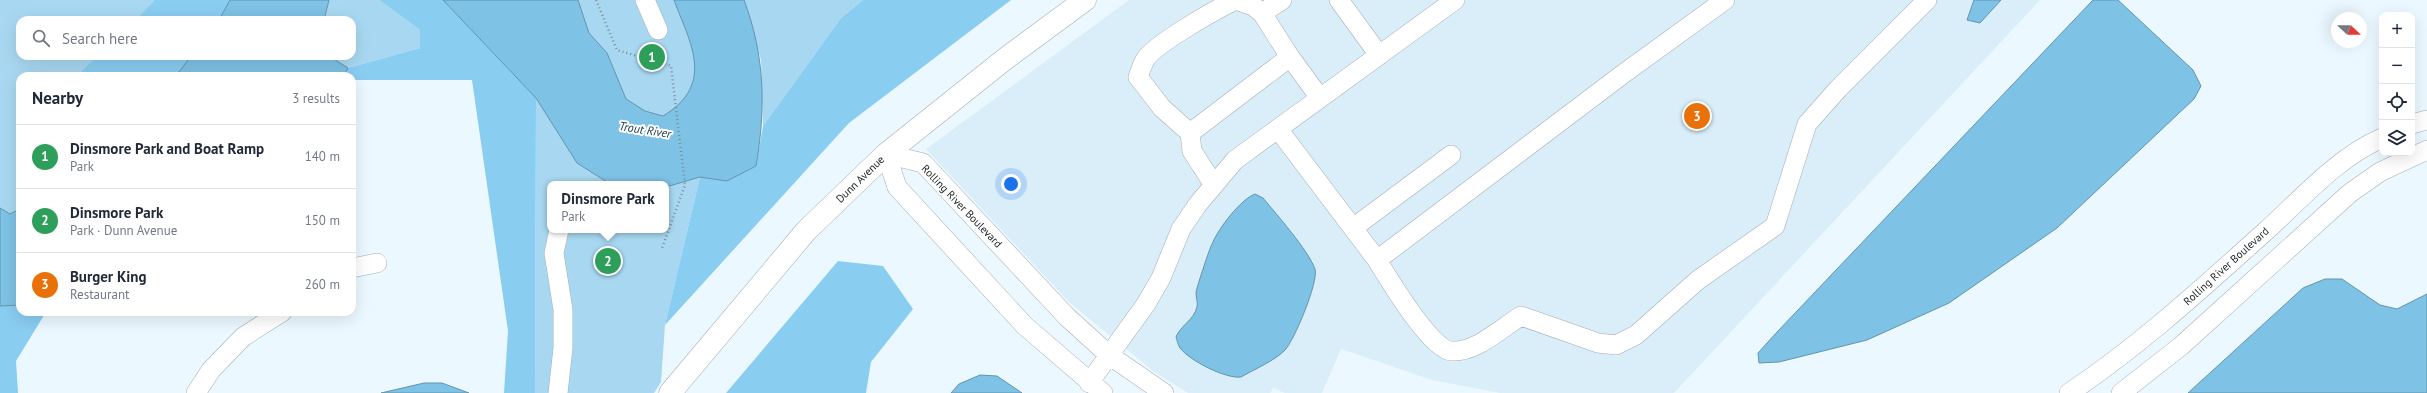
<!DOCTYPE html>
<meta charset="utf-8">
<style>
body{margin:0;font-family:"PT Sans",sans-serif;background:#f2f2f3;color:#1f2937}
.controls{position:absolute;right:12px;top:12px;display:grid;overflow:hidden;border-radius:8px;box-shadow:0 4px 16px #0002}
.controls button{width:36px;height:36px;display:grid;place-items:center;padding:0;border:0;border-bottom:1px solid #e0e1e3;background:#fff;color:#1f2937;font:20px sans-serif}
.compass{position:absolute;left:2331px;top:12px;width:36px;height:36px;border-radius:50%;background:#fff;box-shadow:0 4px 16px #0002;rotate:112deg}
.you{position:absolute;left:1011px;top:184px;width:14px;height:14px;margin:-10px;border:3px solid #fff;border-radius:50%;background:#1a73e8;box-shadow:0 0 0 6px #1a73e833}
.badge{display:grid;place-items:center;width:26px;height:26px;border-radius:50%;background:#90660d;color:#fff;font-size:13px;font-weight:700}
.pin{position:absolute;translate:-50% -50%;border:2px solid #fff;box-shadow:0 1px 4px #0006}
.popup{position:absolute;left:547px;top:181px;width:122px;height:52px;box-sizing:border-box;display:grid;place-content:center;border-radius:8px;background:#fff;filter:drop-shadow(0 1px 3px #0005);font-size:13px;white-space:nowrap;color:#747a83}
.popup b{font-size:15px;color:#1f2937}
.popup::after{content:'';position:absolute;left:50%;top:100%;margin-left:-8px;border:8px solid transparent;border-top-color:#fff}
.list{margin:0;padding:0;list-style:none}
h2{display:flex;justify-content:space-between;align-items:center;height:52px;margin:0;padding:0 16px;font-size:17px}
h2 small{font-size:13px;font-weight:400;color:#747a83}
.list li{display:grid;grid-template-columns:26px 1fr auto;gap:12px;align-items:center;box-sizing:border-box;height:64px;padding:0 16px;border-top:1px solid #e0e1e3}
.list b{display:block;font-size:15px;white-space:nowrap}
.list p{margin:0;font-size:13px;white-space:nowrap;color:#747a83}
.list em{font-size:13px;font-style:normal;color:#747a83}
.icon{flex:none;width:22px;height:22px;fill:none;stroke:currentColor;stroke-width:2;stroke-linecap:round;stroke-linejoin:round}
.map{position:relative;flex:none;width:2427px;height:393px;overflow:hidden}
.search{position:absolute;background:#fff;box-shadow:0 4px 16px #0002;left:16px;top:16px;width:340px;height:44px;display:flex;align-items:center;gap:10px;box-sizing:border-box;padding:0 14px;border-radius:12px;color:#747a83;font-size:15px}
.panel{position:absolute;background:#fff;box-shadow:0 4px 16px #0002;left:16px;top:72px;width:340px;height:244px;border-radius:12px}
.map>svg:first-child{display:block}
.built{fill:#daeef9}
.green{fill:#a8d8f1}
.forest{fill:#89cdf1}
.water{fill:#7ec2e5;stroke:#6294ad}
.lines{fill:none;stroke-linecap:round;stroke-linejoin:round}
.minor-casing{stroke:#a2adb4;stroke-width:20}
.major-casing{stroke:#a2adb4;stroke-width:23}
.path{stroke:#848c90;stroke-width:2.5;stroke-dasharray:1 3;stroke-linecap:butt}
.minor{stroke:#fff;stroke-width:19}
.major{stroke:#fff;stroke-width:22}
.labels{text-anchor:middle;stroke-width:4;stroke-linejoin:round;paint-order:stroke}
.street-label{font-size:11px;fill:#222729;stroke:#fff}
.water-label{font-size:12px;font-style:italic;fill:#193847;stroke:#fff}
</style>
<div class="map">
<svg width="2427" height="393" viewBox="0 0 2427 393">
<rect width="100%" height="100%" fill="#ecf8ff"/>
<path class="built" d="M1129,0h911l-366,393h-174l-68,-13 -91,-31 -19,44h-37l-12,-5 -3,5h-82l-35,-22 -84,-69 -143,-153z"/>
<path class="green" d="M0,0h155v2l-19,18h-116v36h77l-21,20h-56v133l-10,5 -10,-6z
M329,0h50l41,30v18l-72,20 -19,-12h23v-36h-28z
M578,0h96c16,44 42,83 -10,116l-19,-5 -19,-12 -19,-46 -18,-20z
M744,0h119l-22,18 -78,108 -2,-66z
M536,98l41,65 33,21h-60v46h116v-43l34,-10 -35,148 -4,57 -7,11h-119z"/>
<path class="forest" d="M155,0h75l-11,20h-83z
M379,0h64l93,98 -1,295h-31l4,-62 -36,-251h-120v-4h-9l5,-8 72,-20v-18z
M863,0h148l-162,123 -184,202 35,-148 27,4 29,-15 7,-40 78,-108z
M97,56h94l-15,20h-100z
M838,261l45,5 30,43 -42,53 -5,31h-140z
M20,305v7h26l-30,49 2,32h-18v-87z"/>
<path class="water" d="M230,0h99l-5,20h-105z
M443,0h135l11,33 18,20 19,46 19,12 18,5c53,-32 27,-73 11,-116h70c21,56 22,108 12,166l-29,15 -27,-4 -34,10v-3h-56l-33,-21 -41,-65z
M1974,0h27l-21,23 -13,-3z
M2093,0h25l75,70 8,16 -7,13 -137,129 -108,75 -82,37 -88,22 -20,1 -1,-10 19,-21z
M191,56h138l19,12 -5,8h-167z
M1255,194l8,4c14,17 45,52 52,71 4,12 -21,72 -30,81 -9,10 -32,20 -44,27 -15,2 -51,-16 -61,-29 -2,-3 -3,-8 -4,-11 4,-11 18,-17 21,-30 1,-4 -1,-10 -1,-15 2,-8 13,-43 17,-50 6,-14 27,-42 42,-48z
M0,208l10,6 10,-5v96l-20,1z
M2325,279h17l38,26 17,4 30,-15v99h-239l115,-105z
M980,375l17,1 25,17h-71l8,-9z
M424,383h18l27,10h-88z"/>
<g class="lines">
<defs>
<path id="minor" d="M645,0l13,30
M1282,0l-20,13 28,44 30,41
M1339,0l40,55
M2412,124l15,-4
M1278,129l99,131c11,18 54,90 74,91 25,2 50,-23 70,-35l77,27 18,2 20,-10 62,-55 77,-54 32,-102 31,-35 89,-89
M1190,133l100,-76
M886,154l37,9 144,154 42,38 55,38
M886,154l11,33 128,139 78,67
M1214,185l-22,-34 -2,-18 -28,-25 -24,-31c2,-5 4,-12 7,-17 8,-15 73,-52 91,-60l17,6 9,7
M1353,228l98,-73
M1377,260l246,-186 102,-74
M352,268l25,-5
M1089,383l57,-79 15,-26 20,-49 17,-25 37,-44 220,-160
M196,393l15,-23 32,-33 39,-25
M558,393l5,-45v-38l-9,-57 5,-23
M2069,393c73,-49 132,-104 198,-163 35,-32 71,-73 115,-92
M2121,393l60,-47 169,-153 30,-21 47,-22"/>
<path id="major" d="M670,393l136,-162 80,-77 119,-95 80,-59"/>
</defs>
<use href="#minor" class="minor-casing"/>
<use href="#major" class="major-casing"/>
<path class="path" d="M596,0l21,50 54,16 14,119 -23,63"/>
<use href="#minor" class="minor"/>
<use href="#major" class="major"/>
</g>
<g class="labels">
<g class="street-label">
<text transform="translate(860 179) rotate(-44)" y="4">Dunn Avenue</text>
<text transform="translate(962 206) rotate(46)" y="4">Rolling River Boulevard</text>
<text transform="translate(2226 266) rotate(-42)" y="4">Rolling River Boulevard</text>
</g>
<g class="water-label">
<text transform="translate(645 130) rotate(9)" y="4">Trout River</text>
</g>
</g>
</svg>
<div class="controls">
<button>+</button>
<button>−</button>
<button><svg class="icon" aria-label="locate" viewBox="0 0 24 24"><circle cx="12" cy="12" r="6"/><path d="M12 2v4M12 18v4M2 12h4M18 12h4"/></svg></button>
<button><svg class="icon" aria-label="layers" viewBox="0 0 24 24"><path d="M12 4l9 5-9 5-9-5zM3 14l9 5 9-5"/></svg></button>
</div>
<svg class="compass" viewBox="-18 -18 36 36"><path d="M0-13l5 13h-10z" fill="#e53935"/><path d="M0 13l5-13h-10z" fill="#747a83"/></svg>
<div class="you"></div>
<div class="pin badge" style="left:652px;top:57px;background:#2e9e5b">1</div>
<div class="pin badge" style="left:608px;top:261px;background:#2e9e5b">2</div>
<div class="popup"><b>Dinsmore Park</b>Park</div>
<div class="pin badge" style="left:1697px;top:116px;background:#e8710a">3</div>
<div class="search"><svg class="icon" aria-label="search" viewBox="0 0 24 24"><circle cx="10" cy="10" r="6"/><path d="M15 15l6 6"/></svg>Search here</div>
<section class="panel">
<h2>Nearby<small>3 results</small></h2>
<ul class="list">
<li><span class="badge" style="background:#2e9e5b">1</span><div><b>Dinsmore Park and Boat Ramp</b><p>Park</p></div><em>140 m</em></li>
<li><span class="badge" style="background:#2e9e5b">2</span><div><b>Dinsmore Park</b><p>Park · Dunn Avenue</p></div><em>150 m</em></li>
<li><span class="badge" style="background:#e8710a">3</span><div><b>Burger King</b><p>Restaurant</p></div><em>260 m</em></li>
</ul>
</section>
</div>
